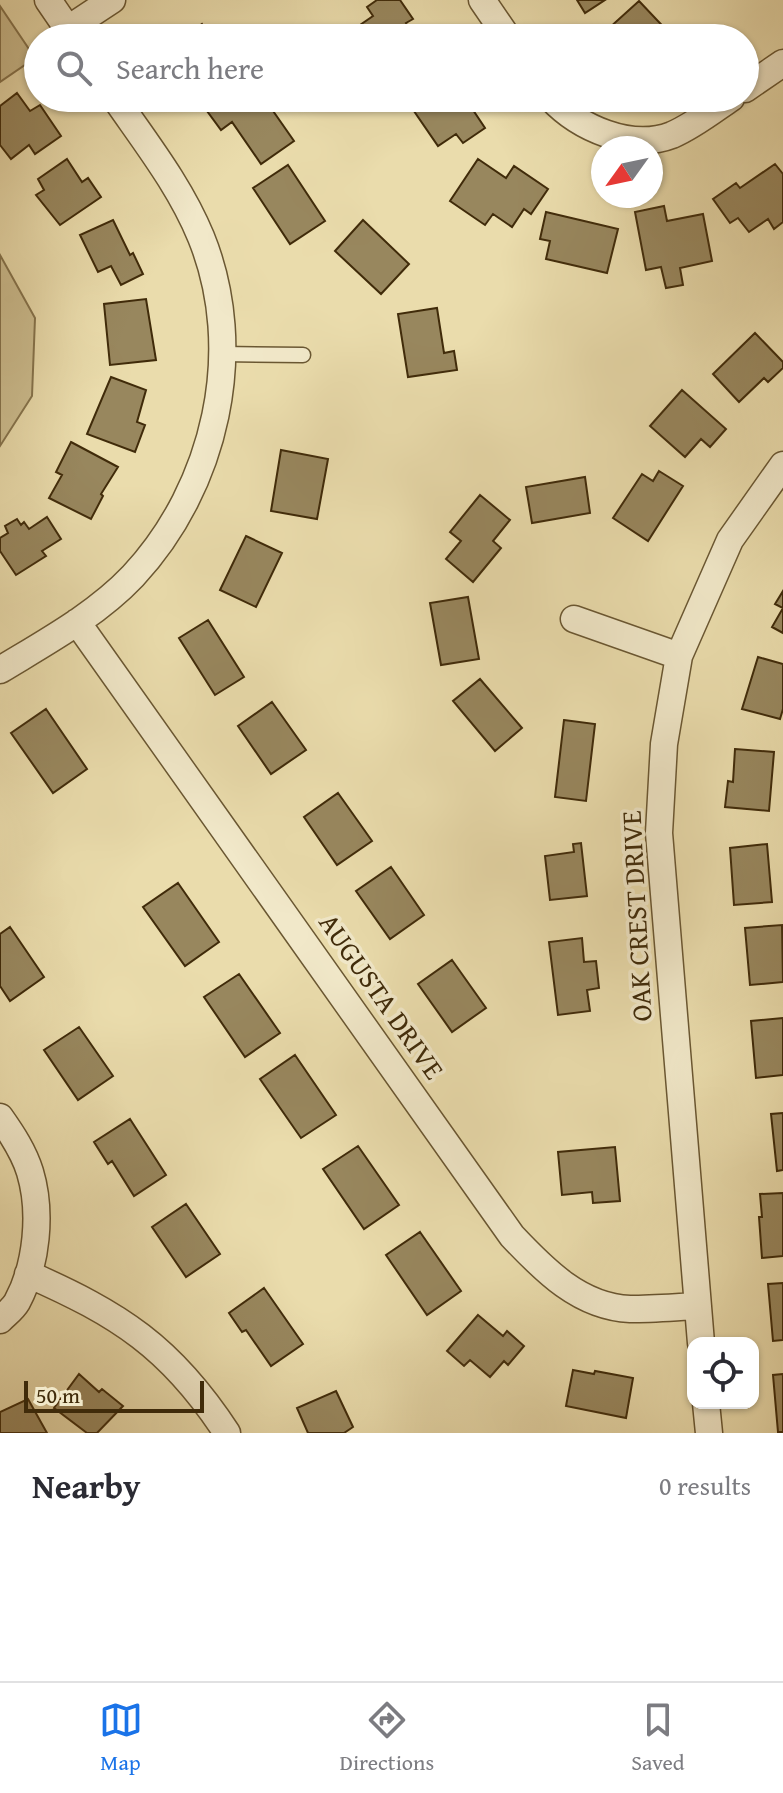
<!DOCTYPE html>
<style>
body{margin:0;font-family:"Gentium Book Plus",serif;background:#f2f2f3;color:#2b2b33}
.controls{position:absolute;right:24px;bottom:24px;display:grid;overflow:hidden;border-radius:16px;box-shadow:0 2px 6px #0004}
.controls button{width:72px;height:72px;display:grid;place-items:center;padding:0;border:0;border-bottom:2px solid #e1e1e2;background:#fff;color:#2b2b33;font:40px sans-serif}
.compass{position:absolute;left:591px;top:136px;width:72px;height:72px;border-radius:50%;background:#fff;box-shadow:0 2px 6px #0004;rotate:237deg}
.scale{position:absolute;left:24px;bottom:20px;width:180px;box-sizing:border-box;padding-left:8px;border:4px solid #402b0a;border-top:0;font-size:22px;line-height:28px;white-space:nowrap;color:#402b0a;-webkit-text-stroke:6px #f1e8c9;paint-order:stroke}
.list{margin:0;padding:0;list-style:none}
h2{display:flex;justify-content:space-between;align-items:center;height:104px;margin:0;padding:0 32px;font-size:34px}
h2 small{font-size:26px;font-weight:400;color:#7c7c81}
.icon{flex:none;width:44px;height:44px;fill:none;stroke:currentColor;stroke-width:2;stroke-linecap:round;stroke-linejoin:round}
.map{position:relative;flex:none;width:783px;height:1433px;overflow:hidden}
.search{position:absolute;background:#fff;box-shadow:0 2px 6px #0004;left:24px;right:24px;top:24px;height:88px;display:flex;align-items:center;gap:20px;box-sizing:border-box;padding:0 28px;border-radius:44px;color:#7c7c81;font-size:30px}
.sheet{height:248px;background:#fff}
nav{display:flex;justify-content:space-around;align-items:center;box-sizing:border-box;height:112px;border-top:2px solid #e1e1e2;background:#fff;font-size:22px;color:#7c7c81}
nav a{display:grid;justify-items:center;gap:4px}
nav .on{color:#1a73e8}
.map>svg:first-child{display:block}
.green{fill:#cdbe90;stroke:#86744d;stroke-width:2}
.building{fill:#98875e;stroke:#402b0a;stroke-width:2}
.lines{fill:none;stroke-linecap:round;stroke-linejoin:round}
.service-casing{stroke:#6a5732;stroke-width:17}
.minor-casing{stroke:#6a5732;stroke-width:29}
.service{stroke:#f1e8c9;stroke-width:14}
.minor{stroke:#f1e8c9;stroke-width:26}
.labels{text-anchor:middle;stroke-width:7;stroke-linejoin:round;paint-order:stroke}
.street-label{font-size:28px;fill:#402b0a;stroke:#f1e8c9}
</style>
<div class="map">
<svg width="783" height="1433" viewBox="0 0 783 1433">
<rect width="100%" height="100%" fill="#eadcac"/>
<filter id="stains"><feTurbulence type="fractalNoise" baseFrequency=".0025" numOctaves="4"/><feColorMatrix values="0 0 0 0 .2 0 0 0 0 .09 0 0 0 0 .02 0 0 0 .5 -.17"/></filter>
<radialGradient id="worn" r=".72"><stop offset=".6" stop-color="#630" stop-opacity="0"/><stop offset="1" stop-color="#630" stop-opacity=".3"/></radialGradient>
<path class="green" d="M0,6l35,52 -35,24z
M0,255l35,63 -3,78 -32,50z"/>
<path class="building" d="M377,0h23l13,19 -7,4 10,15h-47l-9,-13 13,-9 -6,-9z
M577,0h28l-20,13z
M639,1l35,37h-57l-9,-9z
M202,24l10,14h-29z
M17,93l13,18 10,-6 21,31 -26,18 -6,-9 -18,14 -11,-14v-39z
M226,98h6l5,7 10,-7h17l30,43 -33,23 -29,-42 -11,8 -14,-19z
M405,98h50l2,3 8,-3 20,30 -22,15 -7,-9 -18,12z
M67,159l15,23 6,-4 13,19 -41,28 -24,-30 8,-5 -6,-11z
M478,159l28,19 8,-12 34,23 -17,25 -7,-5 -12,18 -19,-13 -8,11 -35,-24z
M775,164l8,10v48l-9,7 -6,-10 -19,13 -11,-14 -8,5 -17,-24 23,-16 4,5z
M288,165l37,56 -35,23 -37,-56z
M664,206l3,15 36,-7 9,47 -32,7 3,17 -17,3 -5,-21 -15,3 -11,-58z
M546,212l72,17 -11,44 -61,-14 4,-18 -10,-2z
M113,220l17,35 3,-2 10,21 -22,11 -10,-19 -13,6 -18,-37z
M363,220l46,44 -28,30 -46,-43z
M146,299l10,61 -46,5 -6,-61z
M437,308l7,45 10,-2 3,19 -49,7 -10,-63z
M755,333l28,29v6l-15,14 -4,-4 -25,24 -26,-28z
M111,377l35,13 -9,32 8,3 -10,27 -48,-18z
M682,390l44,39 -16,18 -9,-8 -16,18 -35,-31z
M71,442l47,25 -17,27 2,2 -12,23 -42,-21 13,-23 -6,-3z
M281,450l47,9 -11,60 -46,-8z
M659,471l24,15 -35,55 -35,-23 29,-44 11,7z
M585,477l5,36 -58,10 -6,-36z
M480,495l30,25 -17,21 8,7 -28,34 -27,-23 15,-18 -11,-9z
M47,517l14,22 -19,12 4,5 -30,19 -16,-24v-13l8,-5 -3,-7 12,-7 4,6 3,-3 5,7z
M246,536l36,17 -26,54 -36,-17z
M783,591v42l-11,-6 11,-19 -8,-4z
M468,597l11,62 -38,6 -11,-62z
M208,620l36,57 -29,18 -36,-57z
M758,657l25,7v45l-3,10 -38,-10z
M480,679l42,49 -27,23 -42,-50z
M272,702l34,48 -35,24 -33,-48z
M46,709l41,60 -34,24 -42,-60z
M564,720l31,4 -9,77 -31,-4z
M735,749l39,3 -5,59 -44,-4 3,-26 5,1z
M338,793l34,48 -35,24 -33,-48z
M581,843l6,53 -37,4 -5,-44 29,-4 -1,-8z
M767,844l5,58 -38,3 -4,-57z
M391,867l33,48 -34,24 -34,-48z
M178,883l41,59 -34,24 -42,-59z
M782,925l1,57 -33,3 -5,-57z
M10,927l34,50 -34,24 -10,-15v-52z
M582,938l2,24 12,-1 3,27 -12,2 3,21 -32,4 -9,-73z
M452,960l34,48 -34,24 -34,-48z
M239,974l41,59 -35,24 -41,-60z
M783,1018v57l-27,3 -5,-57z
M79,1027l34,49 -35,24 -34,-50z
M295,1055l41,60 -35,23 -41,-59z
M783,1113v57l-6,1 -6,-57z
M130,1119l36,56 -32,21 -22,-35 -4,3 -14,-22z
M358,1146l41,59 -35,24 -41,-60z
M615,1147l5,54 -27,2 -1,-11 -30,3 -4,-43z
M783,1193v63l-21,2 -3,-41h3l-2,-23z
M186,1204l34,50 -34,23 -34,-50z
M420,1232l41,59 -34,24 -41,-60z
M783,1283v57l-10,1 -5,-57z
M264,1288l39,56 -32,22 -25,-36 -4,2 -13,-19z
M478,1315l25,21 4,-5 17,15 -16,19 -4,-4 -14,16 -20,-17 -6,6 -17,-15z
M573,1370l21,4 1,-3 38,7 -7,40 -60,-12z
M79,1374l20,18 3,-3 21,17 -26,27h-10l-33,-25z
M783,1374v58h-5l-5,-57z
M336,1391l17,36 -9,6h-36l-11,-25z
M28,1399l19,34h-47v-21z"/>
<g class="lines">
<defs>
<path id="service" d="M222,354l81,1"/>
<path id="minor" d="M48,0l26,38
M482,0l26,38
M68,29l44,-29
M745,89l38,-26
M551,98c28,30 80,53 121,37 21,-9 40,-24 59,-37
M574,619l105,37
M77,622l435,614c32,34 68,71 118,73 23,0 46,-2 68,-3
M0,670c46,-28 96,-55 133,-94 83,-89 114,-226 68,-339 -21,-51 -55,-94 -86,-139
M0,1117c12,17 24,35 30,55 12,40 7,93 -13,130 -4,7 -11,12 -17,18
M28,1274c91,40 143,73 199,159
M701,1343l-42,-510 5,-89 15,-88 51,-116 53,-75
M706,1403l3,30"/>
</defs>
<use href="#service" class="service-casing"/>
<use href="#minor" class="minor-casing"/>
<use href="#service" class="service"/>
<use href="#minor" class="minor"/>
</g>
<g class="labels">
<g class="street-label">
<text transform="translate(636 916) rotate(-93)" y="10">OAK CREST DRIVE</text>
<text transform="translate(382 996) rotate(55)" y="10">AUGUSTA DRIVE</text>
</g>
</g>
<rect width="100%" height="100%" filter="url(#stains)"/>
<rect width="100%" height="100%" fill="url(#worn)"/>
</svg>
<div class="controls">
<button><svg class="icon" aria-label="locate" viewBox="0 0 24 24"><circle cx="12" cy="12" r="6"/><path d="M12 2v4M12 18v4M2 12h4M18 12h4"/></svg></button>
</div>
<svg class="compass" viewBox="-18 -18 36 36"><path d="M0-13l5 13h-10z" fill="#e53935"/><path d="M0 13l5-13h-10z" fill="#7c7c81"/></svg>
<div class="scale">50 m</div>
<div class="search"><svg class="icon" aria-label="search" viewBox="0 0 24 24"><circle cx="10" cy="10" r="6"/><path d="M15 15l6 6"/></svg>Search here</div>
</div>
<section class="sheet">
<h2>Nearby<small>0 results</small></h2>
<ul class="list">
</ul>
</section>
<nav>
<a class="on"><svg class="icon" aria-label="map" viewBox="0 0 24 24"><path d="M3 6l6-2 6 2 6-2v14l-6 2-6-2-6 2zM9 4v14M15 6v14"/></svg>Map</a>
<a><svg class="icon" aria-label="directions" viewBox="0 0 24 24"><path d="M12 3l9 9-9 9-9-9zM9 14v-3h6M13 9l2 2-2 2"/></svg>Directions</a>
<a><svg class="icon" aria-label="saved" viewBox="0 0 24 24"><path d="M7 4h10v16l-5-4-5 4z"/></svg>Saved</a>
</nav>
